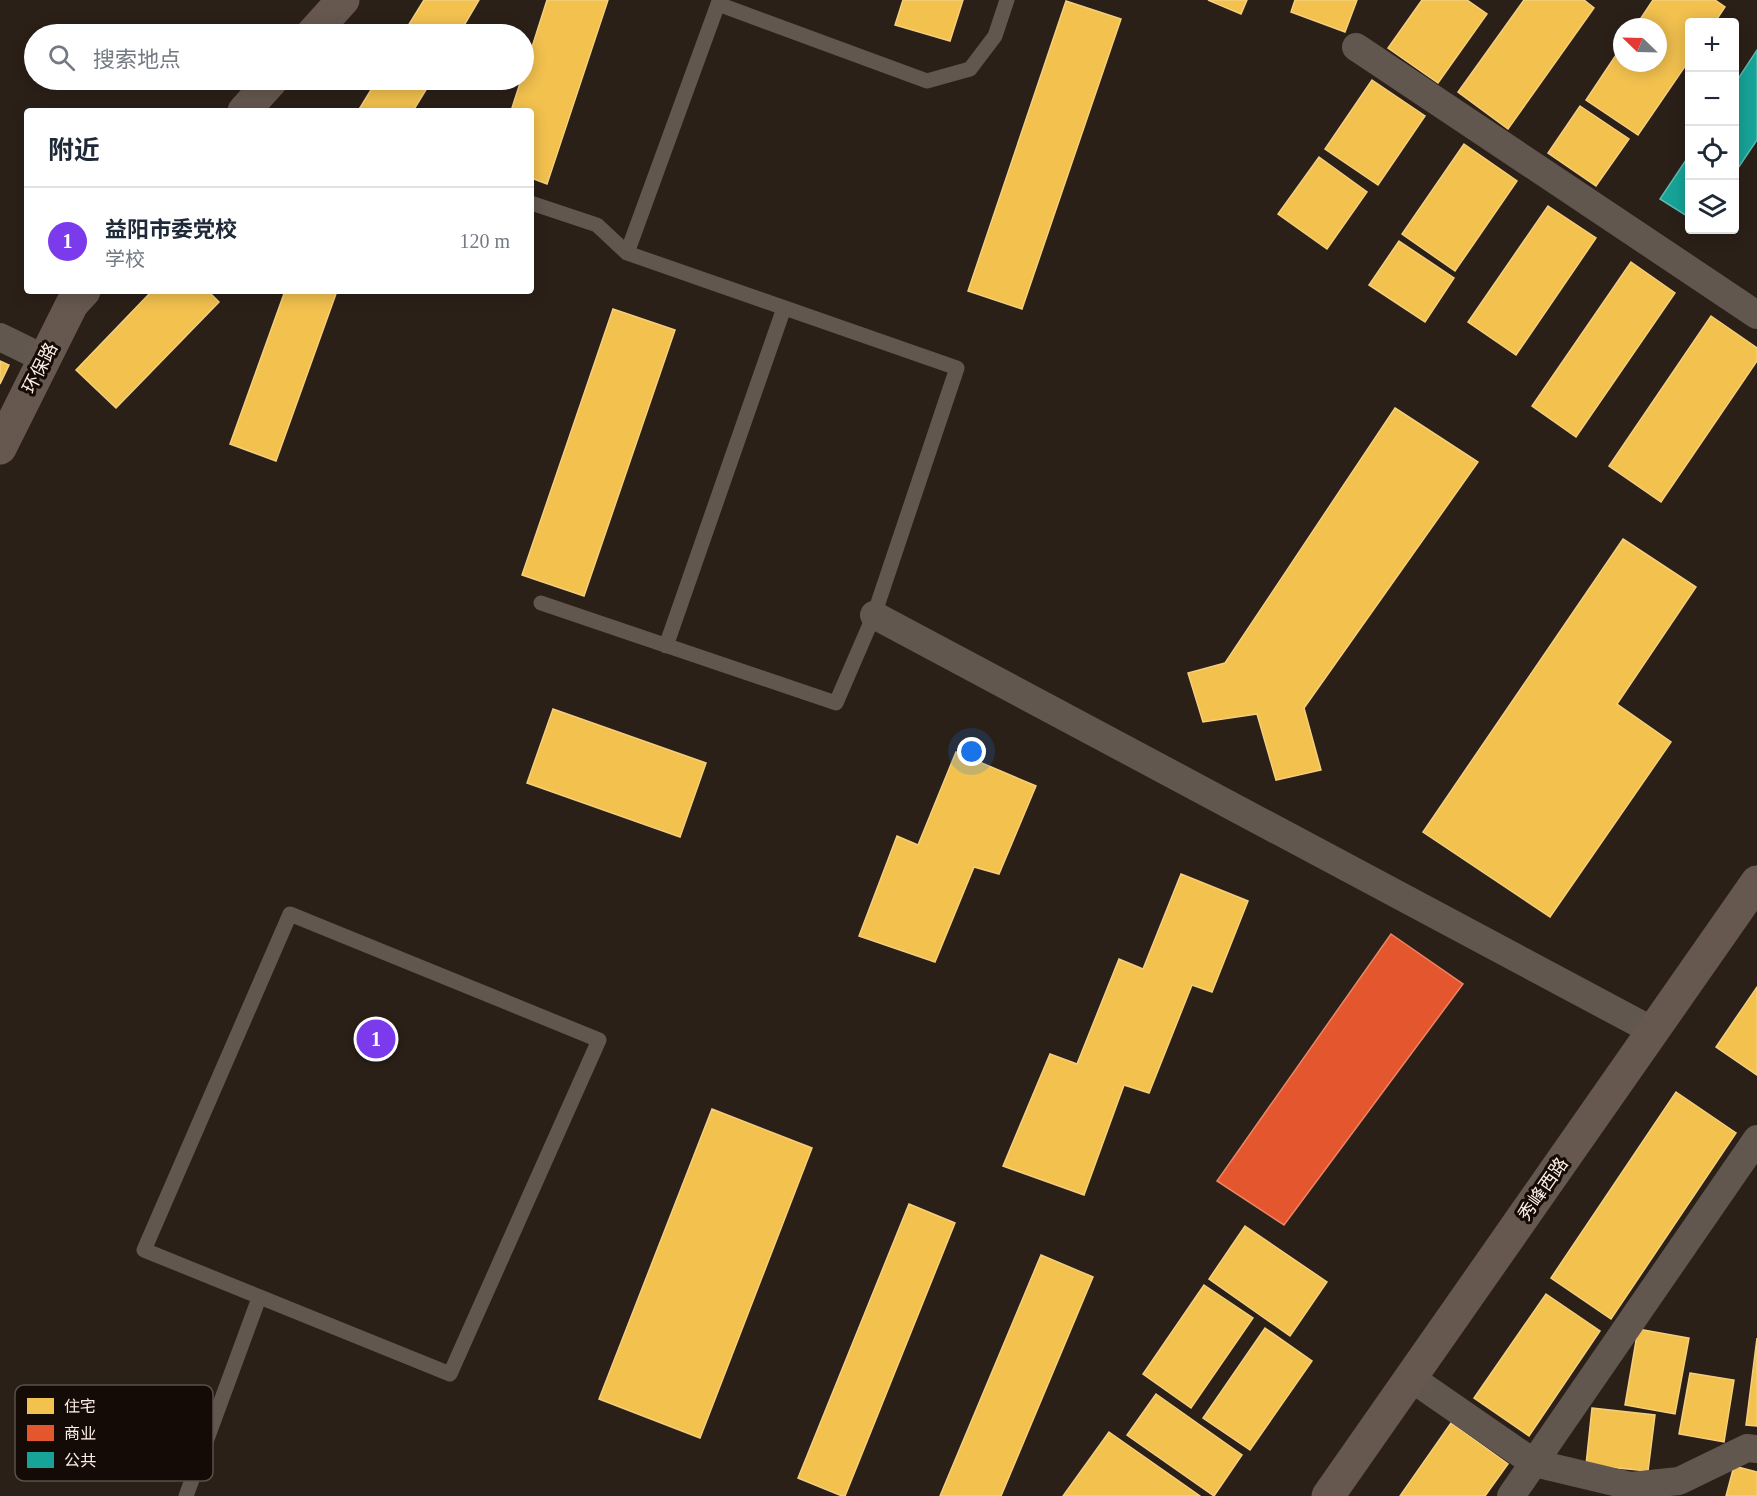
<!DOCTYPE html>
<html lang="zh">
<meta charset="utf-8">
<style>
body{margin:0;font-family:"Times New Roman","Noto Sans SC",serif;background:#f6f6f7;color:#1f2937}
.controls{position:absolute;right:18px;top:18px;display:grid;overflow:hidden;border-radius:6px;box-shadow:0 3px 15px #0003}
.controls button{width:54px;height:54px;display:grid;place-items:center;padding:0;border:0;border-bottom:2px solid #e0e1e3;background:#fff;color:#1f2937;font:30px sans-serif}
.compass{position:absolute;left:1613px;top:18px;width:54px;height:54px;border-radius:50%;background:#fff;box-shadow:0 3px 15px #0003;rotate:293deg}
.you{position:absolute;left:972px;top:752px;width:21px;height:21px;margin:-15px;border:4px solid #fff;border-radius:50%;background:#1a73e8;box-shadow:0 0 0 9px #1a73e833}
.badge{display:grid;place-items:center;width:39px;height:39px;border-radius:50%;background:#7c3aed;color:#fff;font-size:20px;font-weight:700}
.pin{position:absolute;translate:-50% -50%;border:3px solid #fff;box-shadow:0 2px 6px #0006}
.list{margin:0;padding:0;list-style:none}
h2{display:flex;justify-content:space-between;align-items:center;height:78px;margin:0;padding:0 24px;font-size:26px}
h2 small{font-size:20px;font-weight:400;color:#747a83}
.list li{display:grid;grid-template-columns:39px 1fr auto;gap:18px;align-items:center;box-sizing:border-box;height:108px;padding:0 24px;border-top:2px solid #e0e1e3}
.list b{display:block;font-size:22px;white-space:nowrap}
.list p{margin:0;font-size:20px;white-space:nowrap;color:#747a83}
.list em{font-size:20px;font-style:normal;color:#747a83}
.icon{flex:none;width:33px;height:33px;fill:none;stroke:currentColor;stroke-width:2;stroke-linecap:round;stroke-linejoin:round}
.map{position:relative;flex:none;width:1757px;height:1496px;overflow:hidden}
.search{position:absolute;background:#fff;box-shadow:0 3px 15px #0003;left:24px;top:24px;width:510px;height:66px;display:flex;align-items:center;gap:15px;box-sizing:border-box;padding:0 21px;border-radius:33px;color:#747a83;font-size:22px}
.panel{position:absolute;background:#fff;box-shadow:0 3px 15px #0003;left:24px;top:108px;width:510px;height:186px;border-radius:6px}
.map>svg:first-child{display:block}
.homes{fill:#f2c14e;stroke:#f6cf7c;stroke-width:1.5}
.shops{fill:#e4572e;stroke:#ec8565;stroke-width:1.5}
.public{fill:#17a398;stroke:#5cbaaf;stroke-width:1.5}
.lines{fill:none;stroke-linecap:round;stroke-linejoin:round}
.lane{stroke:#62574f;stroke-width:15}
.street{stroke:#62574f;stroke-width:28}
.secondary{stroke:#66584f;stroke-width:33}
.labels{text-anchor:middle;stroke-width:6;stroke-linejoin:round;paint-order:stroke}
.street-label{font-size:18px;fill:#feefe6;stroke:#140b06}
.key{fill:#140b06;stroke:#5a4f49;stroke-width:1.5}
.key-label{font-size:16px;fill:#feefe6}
</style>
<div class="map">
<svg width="1757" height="1496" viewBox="0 0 1757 1496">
<rect width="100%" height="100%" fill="#2b2018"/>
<path class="homes" d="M424,0h55l-20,34h-56z
M547,0h61l-61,184 -16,-6v-67h-20l10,-31h3v-8z
M903,0h60l-13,41 -55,-16z
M1208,0h39l-6,14z
M1295,0h62l-12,32 -54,-20z
M1422,0h45l20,14 -49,69 -50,-35z
M1524,0h60l10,8 -86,121 -50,-37z
M1653,0h62l10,7 -10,15h-25v37l-52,76 -52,-35 36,-54v17h36v-36h-23z
M1066,1l55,18 -99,290 -54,-18z
M377,80h55l-19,31h-55z
M1372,80l53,36 -47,69 -53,-36z
M1580,106l49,33 -33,47 -48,-33z
M1464,144l53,37 -62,90 -53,-37z
M1319,157l48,35 -40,57 -49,-35z
M1548,206l48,32 -80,117 -48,-33z
M1399,241l55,37 -29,44 -56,-37z
M1631,262l44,31 -99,144 -44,-31z
M152,291h56l11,11 -103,106 -40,-38z
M285,291h52l-61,170 -46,-17z
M613,309l62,21 -91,266 -62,-21z
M1711,316l46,32v13l-96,141 -52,-36z
M0,361l9,4 -9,19z
M1395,408l83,54 -174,246 17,62 -45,10 -19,-66 -54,8 -15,-49 37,-10z
M1623,539l73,48 -79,117 54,38 -121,175 -127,-85z
M553,709l153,54 -26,74 -153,-54z
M956,752l80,34 -37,88 -25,-7 -39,95 -76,-26 38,-100 21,9z
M1181,874l67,27 -36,91 -20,-7 -43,108 -25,-8 -40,110 -81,-29 47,-112 27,10 42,-105 24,10z
M1757,987v88l-41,-28z
M1676,1092l60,41 -125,186 -60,-41z
M712,1109l100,39 -112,290 -101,-39z
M909,1204l46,19 -110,273h-3l-44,-18z
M1245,1226l82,56 -37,54 -81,-57z
M1041,1255l52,22 -92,219h-61z
M1204,1285l49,33 -62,90 -48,-34z
M1546,1294l54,37 -71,105 -55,-38z
M1265,1328l47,33 -62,89 -47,-32z
M1638,1329l51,9 -14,76 -50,-9z
M1757,1338v88l-11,-1z
M1690,1373l44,7 -10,62 -45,-8z
M1156,1394l86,61 -28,41 -87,-61z
M1592,1408l63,7 -7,56 -62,-6z
M1451,1423l57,41 -23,32h-85z
M1109,1432l91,64h-137z
M1734,1466l23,6v24h-31z"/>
<path class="shops" d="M1391,934l72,50 -179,241 -67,-44z"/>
<path class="public" d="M1757,50v90l-23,34v-89z
M1690,154v64l-30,-19z"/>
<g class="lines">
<path class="lane" d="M531,203l66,22 30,28 330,115 -83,247 -38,88 -295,-100
M627,253l91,-249 209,77 43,-12 25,-33 12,-36
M666,646l118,-338
M290,914l309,126 -149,334 -306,-124z
M186,1496l73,-198"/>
<path class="street" d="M1356,47l401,268
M0,337l45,22
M874,615l779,416
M1411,1378l123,85 97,23 48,-5 68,-33 10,1
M1511,1496l246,-357"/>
<path class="secondary" d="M312,34l31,-34
M244,111l28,-31
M0,448l72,-144 12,-13
M1328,1496l429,-614"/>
</g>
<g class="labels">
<g class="street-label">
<text transform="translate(40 368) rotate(-63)" y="6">环保路</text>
<text transform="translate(1543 1189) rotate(-55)" y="6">秀峰西路</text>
</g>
</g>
<rect x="15" y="1385" width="198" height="96" rx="9" class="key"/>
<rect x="27" y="1398" width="27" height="16" fill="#f2c14e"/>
<rect x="27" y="1425" width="27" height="16" fill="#e4572e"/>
<rect x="27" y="1452" width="27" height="16" fill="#17a398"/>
<g class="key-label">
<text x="64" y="1412">住宅</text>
<text x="64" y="1439">商业</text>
<text x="64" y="1466">公共</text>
</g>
</svg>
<div class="controls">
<button>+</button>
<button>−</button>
<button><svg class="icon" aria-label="locate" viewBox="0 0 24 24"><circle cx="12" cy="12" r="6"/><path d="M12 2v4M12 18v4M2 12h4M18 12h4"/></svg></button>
<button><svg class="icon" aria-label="layers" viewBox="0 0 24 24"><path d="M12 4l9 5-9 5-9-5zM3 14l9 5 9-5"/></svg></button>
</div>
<svg class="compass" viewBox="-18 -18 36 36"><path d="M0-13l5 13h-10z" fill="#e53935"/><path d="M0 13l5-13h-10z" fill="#747a83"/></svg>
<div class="you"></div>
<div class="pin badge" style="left:376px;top:1039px">1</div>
<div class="search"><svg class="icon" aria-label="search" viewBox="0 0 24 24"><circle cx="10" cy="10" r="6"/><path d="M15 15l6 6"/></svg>搜索地点</div>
<section class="panel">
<h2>附近<small></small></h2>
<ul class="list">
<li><span class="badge">1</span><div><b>益阳市委党校</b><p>学校</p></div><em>120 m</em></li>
</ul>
</section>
</div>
